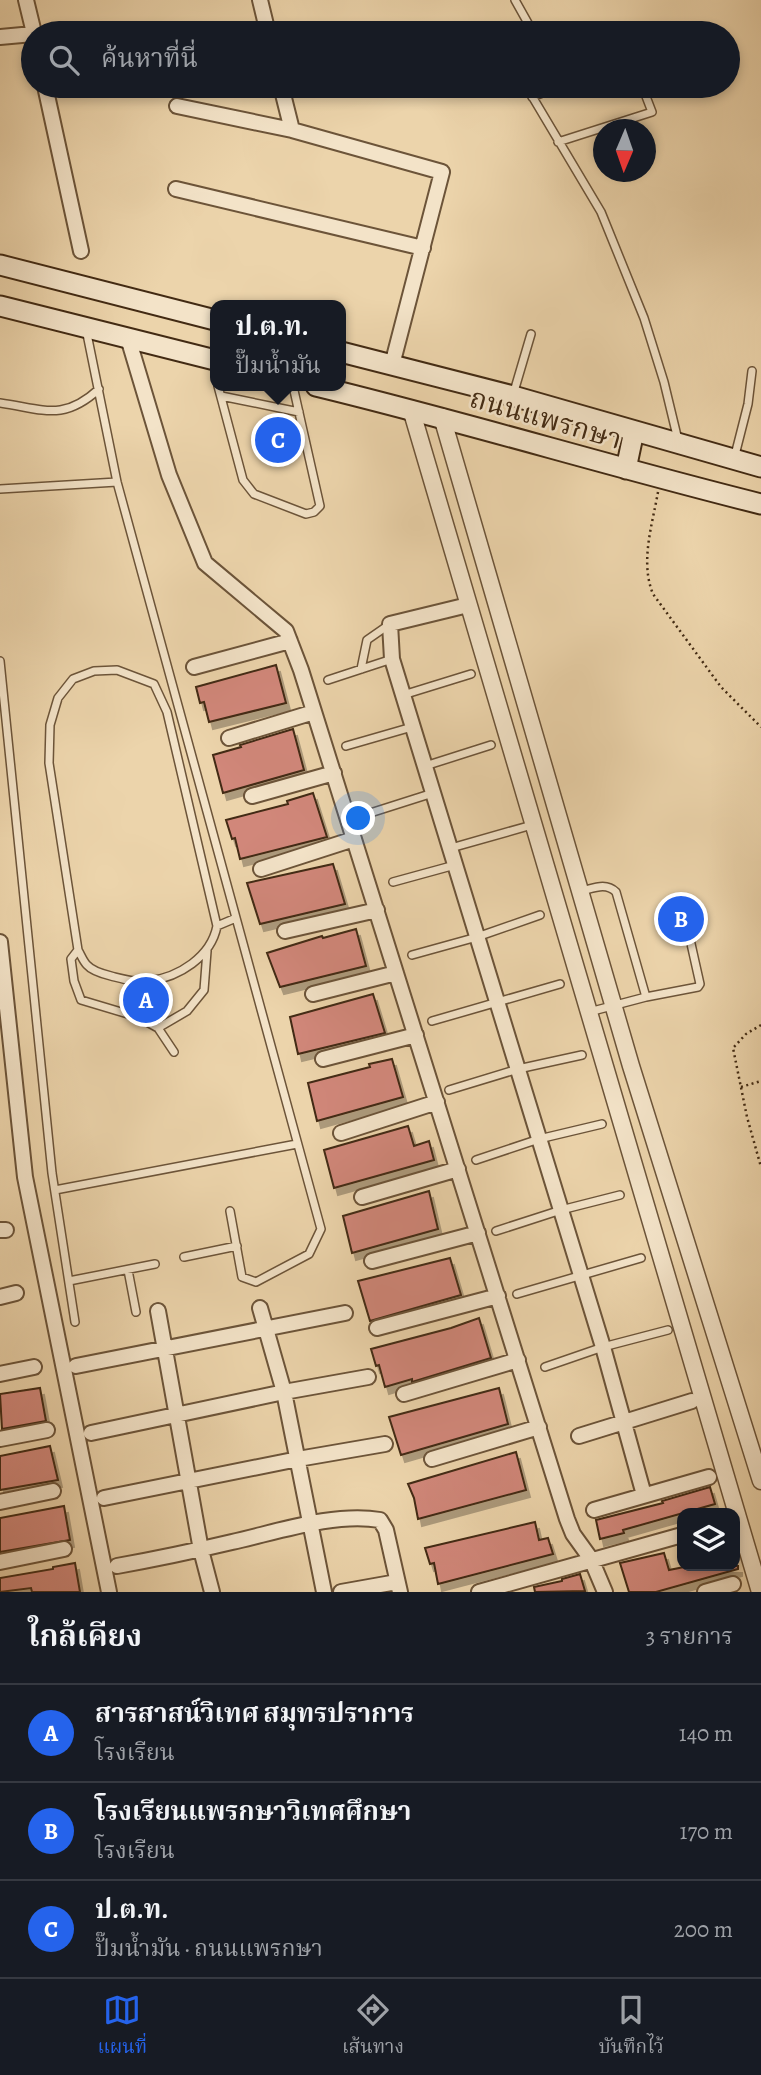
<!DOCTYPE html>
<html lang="th">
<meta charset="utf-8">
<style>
body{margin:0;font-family:Alegreya,"Noto Serif Thai",serif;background:#20242c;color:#f1f3f6}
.controls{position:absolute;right:21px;bottom:21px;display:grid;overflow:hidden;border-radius:14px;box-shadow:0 4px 10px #0003}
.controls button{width:63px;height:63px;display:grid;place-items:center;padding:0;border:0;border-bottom:2px solid #363941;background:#171b24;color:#f1f3f6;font:35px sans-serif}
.compass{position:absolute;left:593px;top:119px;width:63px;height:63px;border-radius:50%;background:#171b24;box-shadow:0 4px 10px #0003;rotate:182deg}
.you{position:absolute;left:359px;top:819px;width:24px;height:24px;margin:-18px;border:5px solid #fff;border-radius:50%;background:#1a73e8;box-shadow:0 0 0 10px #1a73e833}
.badge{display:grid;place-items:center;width:46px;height:46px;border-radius:50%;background:#2563eb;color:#fff;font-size:23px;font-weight:700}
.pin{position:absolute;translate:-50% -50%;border:4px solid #fff;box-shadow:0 2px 7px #0006}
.popup{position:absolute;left:210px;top:300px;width:136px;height:91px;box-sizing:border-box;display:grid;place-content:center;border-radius:14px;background:#171b24;filter:drop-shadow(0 2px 5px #0005);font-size:23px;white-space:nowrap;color:#9ea1a6}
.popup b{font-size:26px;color:#f1f3f6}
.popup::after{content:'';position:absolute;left:50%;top:100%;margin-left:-14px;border:14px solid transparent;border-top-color:#171b24}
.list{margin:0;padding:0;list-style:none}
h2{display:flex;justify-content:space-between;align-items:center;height:91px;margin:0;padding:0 28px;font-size:30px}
h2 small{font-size:23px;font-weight:400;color:#9ea1a6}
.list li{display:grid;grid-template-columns:46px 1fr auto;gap:21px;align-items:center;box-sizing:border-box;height:98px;padding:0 28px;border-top:2px solid #363941}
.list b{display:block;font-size:26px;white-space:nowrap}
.list p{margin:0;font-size:23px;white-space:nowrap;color:#9ea1a6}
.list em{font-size:23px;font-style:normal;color:#9ea1a6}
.icon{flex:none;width:38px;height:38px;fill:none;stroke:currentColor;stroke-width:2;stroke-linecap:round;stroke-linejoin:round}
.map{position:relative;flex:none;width:761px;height:1592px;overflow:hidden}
.search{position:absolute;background:#171b24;box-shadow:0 4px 10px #0003;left:21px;right:21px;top:21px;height:77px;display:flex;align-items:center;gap:18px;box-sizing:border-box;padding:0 24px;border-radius:38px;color:#9ea1a6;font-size:26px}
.sheet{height:385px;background:#171b24}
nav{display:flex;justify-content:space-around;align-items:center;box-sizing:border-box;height:98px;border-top:2px solid #363941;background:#171b24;font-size:19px;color:#9ea1a6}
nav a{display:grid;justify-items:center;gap:4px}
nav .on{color:#2563eb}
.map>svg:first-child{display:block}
.building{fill:#d1877a;stroke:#422a13;stroke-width:2;filter:url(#shadow)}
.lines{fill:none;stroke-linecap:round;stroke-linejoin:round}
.service-casing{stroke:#6c5439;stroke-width:10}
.minor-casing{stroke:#6c5439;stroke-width:18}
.tertiary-casing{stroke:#6c5439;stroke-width:19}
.secondary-casing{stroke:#422a13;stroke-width:23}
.path{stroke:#422a13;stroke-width:2.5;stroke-dasharray:2 3.5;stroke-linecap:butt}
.service{stroke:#f3e3c8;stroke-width:7}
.minor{stroke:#f3e3c8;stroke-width:14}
.tertiary{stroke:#f3e3c8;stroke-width:16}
.secondary{stroke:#f3e3c8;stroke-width:19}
.labels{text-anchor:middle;stroke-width:5;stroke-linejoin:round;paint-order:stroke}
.street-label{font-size:28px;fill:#422a13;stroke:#f3e3c8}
</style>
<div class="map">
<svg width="761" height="1592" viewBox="0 0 761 1592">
<defs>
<filter id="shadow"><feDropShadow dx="4" dy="7" stdDeviation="0" flood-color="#0004"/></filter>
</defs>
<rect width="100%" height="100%" fill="#ecd4ab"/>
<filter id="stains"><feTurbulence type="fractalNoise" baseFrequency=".00286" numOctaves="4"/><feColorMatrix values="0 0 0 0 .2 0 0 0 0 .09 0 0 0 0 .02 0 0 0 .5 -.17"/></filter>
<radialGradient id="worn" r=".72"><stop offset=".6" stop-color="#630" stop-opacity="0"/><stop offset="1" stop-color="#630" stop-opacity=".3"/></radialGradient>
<path class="building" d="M276,665l10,38 -77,19 -5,-20 -4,1 -4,-16z
M293,729l11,41 -81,23 -10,-38 28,-8 -1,-2z
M313,793l14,44 -87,22 -5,-21 -3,1 -6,-19 62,-16 -1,-3z
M333,864l12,40 -85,20 -13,-41z
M356,929l10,37 -86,21 -13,-34 55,-17 1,2z
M373,994l12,39 -87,21 -8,-37z
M392,1059l11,38 -86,24 -9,-38 62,-16 -1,-3z
M408,1126l6,20 15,-5 5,19 -100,28 -10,-38z
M429,1191l9,38 -86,24 -9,-37z
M450,1258l11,37 -91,26 -12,-40z
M479,1318l12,40 -79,24v-3l-27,8 -6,-22 -3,1 -5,-17 80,-21z
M40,1388l6,33 -44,8 -2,-35z
M499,1388l9,36 -107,31 -12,-38z
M50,1446l8,34 -58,10v-34z
M516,1452l10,38 -108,29 -4,-21 -6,-14z
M710,1487l5,17 -92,26 1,3 -24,6 -4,-19 67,-17 -1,-2z
M64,1506l6,34 -70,12v-34z
M535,1522l4,18 9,-2 5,16 -115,30 -4,-21 -4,1 -5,-16z
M664,1553l5,17 20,-4h49v3l-82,23h-27l-9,-29z
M75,1563l5,29h-48l-1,-4 -31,4v-14l53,-9v-2z
M580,1574l5,17 -50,1 -1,-5 28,-6v-2z"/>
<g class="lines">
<defs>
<path id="service" d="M515,0l14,25 -13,8
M526,86l75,126 43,106 20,64 14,58
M532,97l28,-11
M558,142l94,-30 -10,-26
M86,329l31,153 204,747 -12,25 -53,28 -14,-5 -12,-66
M218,386l25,94 11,14 52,20 8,-2 6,-6 -27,-120
M513,395l18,-61
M221,396l78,16
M0,403c43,6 63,19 99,-14
M734,459l14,-55 4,-33
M0,489l117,-7
M0,661l52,512 23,149
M361,669l6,-29 23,-16
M328,680l64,-21
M403,695l68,-21
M346,746l66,-19
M425,766l66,-21
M367,814l66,-21
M451,848l81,-23
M393,882l62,-17
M581,891c13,-3 25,-9 35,1l30,105 52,-10 2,-3 -19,-85
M217,926l-50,-214 -13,-28 -37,-14 -23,1 -21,8 -15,19 -8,27 -1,38 29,187c3,5 5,11 9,15 5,6 16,9 24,11 12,3 25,7 38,5 30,-4 62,-24 68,-55l19,-8
M78,950l-7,9 3,22 7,19 57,17 20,11 16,24
M412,955l65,-18 63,-22
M589,1012l57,-15
M432,1021l128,-37
M158,1028l29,-17 17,-21 3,-39
M449,1090l69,-21 64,-14
M476,1160l63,-21 63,-15
M55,1190l242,-46
M496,1231l65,-21 59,-15
M184,1257l53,-11
M128,1270l8,42
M69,1281l86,-17
M517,1294l124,-36
M545,1367l58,-20 65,-17"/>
<path id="minor" d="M26,0l8,33
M260,0l8,33
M0,37l33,-3
M45,86l36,165
M281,86l11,44 150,42 -50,193
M177,106l115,24
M176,189l247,59
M128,338l41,137 36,88 81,68 15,39 266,849 6,15 18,25 14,33
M468,605l-78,19 2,35 211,688 41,148
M194,667l96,-26
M229,738l85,-26
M252,796l82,-23
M261,869l93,-30
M285,931l92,-21
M0,942l25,235 84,415
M313,994l83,-21
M323,1059l93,-24
M341,1133l96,-31
M362,1197l96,-28
M0,1230h6
M372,1261l106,-28
M0,1297l16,-4
M260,1308l24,84 40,200
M158,1311l43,239 11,42
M377,1328l121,-32
M76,1366l269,-53
M0,1374l34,-7
M404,1394l114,-34
M91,1433l193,-41 84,-15
M579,1436l113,-35
M0,1439l47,-9
M432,1459l107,-32
M104,1498l194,-39 87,-15
M0,1502l53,-11
M594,1510l115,-33
M0,1562l64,-13
M117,1566c39,-7 77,-15 115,-24 45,-10 103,-30 148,-22l6,10 14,62
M341,1592l56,-10
M479,1592l203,-57
M705,1592l28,-8"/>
<path id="tertiary" d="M411,409l349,1183
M442,417l189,649 130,415"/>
<path id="secondary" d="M0,265l215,55
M0,306l215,54
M341,352l172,44 248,71
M316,386c149,36 296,81 445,118
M626,469l8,-38"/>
</defs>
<use href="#service" class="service-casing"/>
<use href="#minor" class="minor-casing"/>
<use href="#tertiary" class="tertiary-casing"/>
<use href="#secondary" class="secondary-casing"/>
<path class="path" d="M658,492c-6,34 -18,70 -5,102l68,93 40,40
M761,1025l-15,9 -13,14 14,69 14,50
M741,1087l20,-6"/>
<use href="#service" class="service"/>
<use href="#minor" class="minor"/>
<use href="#tertiary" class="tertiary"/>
<use href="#secondary" class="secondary"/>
</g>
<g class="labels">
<g class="street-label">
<text transform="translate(546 418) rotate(16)" y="10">ถนนแพรกษา</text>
</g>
</g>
<rect width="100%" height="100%" filter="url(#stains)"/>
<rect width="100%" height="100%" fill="url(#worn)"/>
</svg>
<div class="controls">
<button><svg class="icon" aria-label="layers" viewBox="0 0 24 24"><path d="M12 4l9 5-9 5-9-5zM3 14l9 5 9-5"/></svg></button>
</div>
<svg class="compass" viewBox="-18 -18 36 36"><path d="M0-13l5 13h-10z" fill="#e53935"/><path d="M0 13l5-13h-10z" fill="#9ea1a6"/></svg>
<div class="you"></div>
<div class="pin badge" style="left:146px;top:1000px">A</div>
<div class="pin badge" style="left:681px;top:919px">B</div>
<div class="pin badge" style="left:278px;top:440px">C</div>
<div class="popup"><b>ป.ต.ท.</b>ปั๊มน้ำมัน</div>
<div class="search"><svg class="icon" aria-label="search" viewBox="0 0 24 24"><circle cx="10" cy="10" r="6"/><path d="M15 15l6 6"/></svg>ค้นหาที่นี่</div>
</div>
<section class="sheet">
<h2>ใกล้เคียง<small>3 รายการ</small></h2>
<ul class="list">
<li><span class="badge">A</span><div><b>สารสาสน์วิเทศ สมุทรปราการ</b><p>โรงเรียน</p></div><em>140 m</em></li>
<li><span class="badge">B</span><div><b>โรงเรียนแพรกษาวิเทศศึกษา</b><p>โรงเรียน</p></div><em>170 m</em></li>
<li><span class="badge">C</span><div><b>ป.ต.ท.</b><p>ปั๊มน้ำมัน · ถนนแพรกษา</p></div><em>200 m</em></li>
</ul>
</section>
<nav>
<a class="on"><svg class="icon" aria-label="map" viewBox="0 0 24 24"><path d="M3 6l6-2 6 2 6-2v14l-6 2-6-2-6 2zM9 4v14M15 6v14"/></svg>แผนที่</a>
<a><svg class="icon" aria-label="directions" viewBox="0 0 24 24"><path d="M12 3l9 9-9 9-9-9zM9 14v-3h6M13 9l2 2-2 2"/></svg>เส้นทาง</a>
<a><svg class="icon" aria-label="saved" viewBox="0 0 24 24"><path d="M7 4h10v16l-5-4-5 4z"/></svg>บันทึกไว้</a>
</nav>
